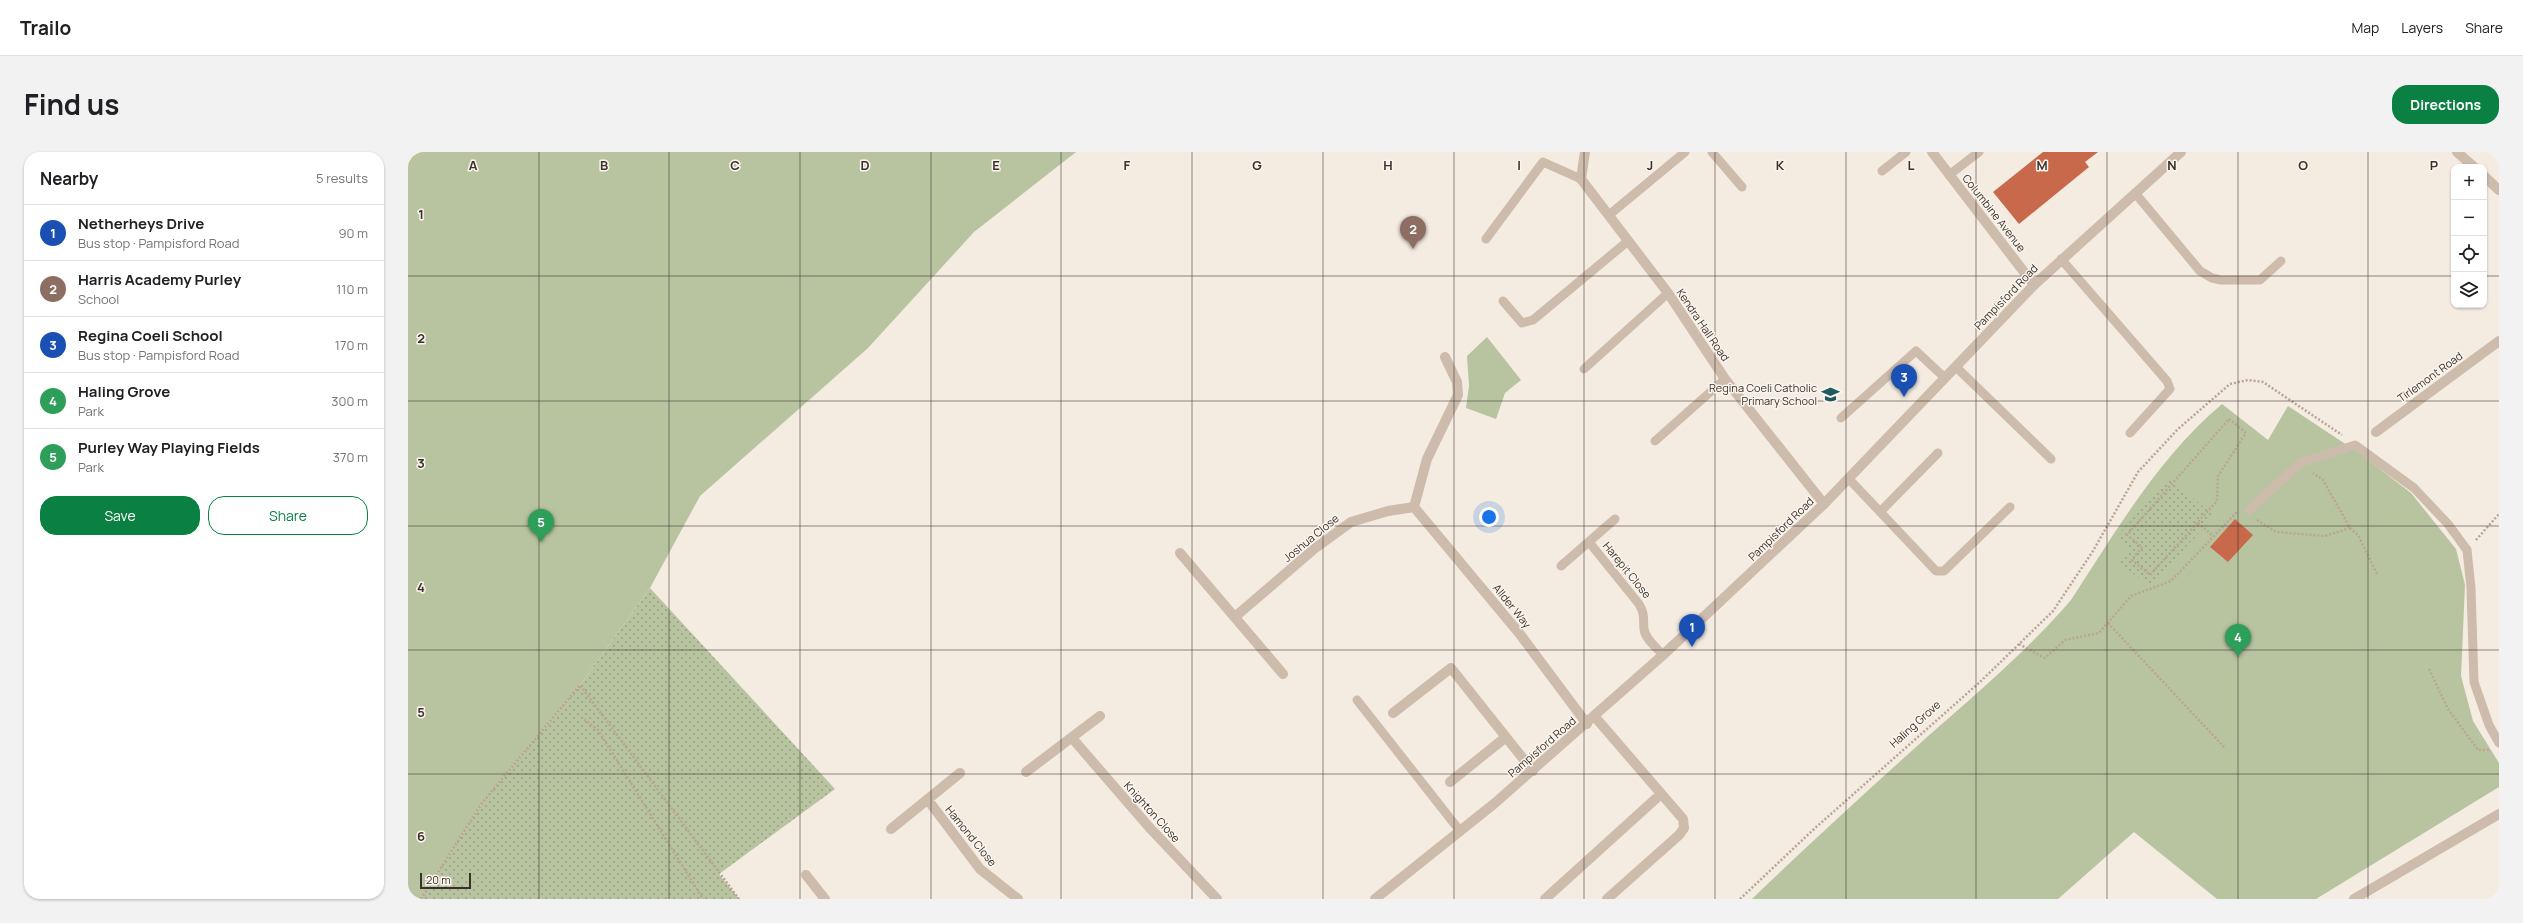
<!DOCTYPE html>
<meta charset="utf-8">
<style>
body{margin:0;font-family:Manrope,sans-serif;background:#f2f2f2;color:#202124}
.controls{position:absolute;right:12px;top:12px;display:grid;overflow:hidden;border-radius:8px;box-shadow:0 1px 3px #0004}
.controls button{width:36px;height:36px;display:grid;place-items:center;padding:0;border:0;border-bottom:1px solid #e0e0e0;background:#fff;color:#202124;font:20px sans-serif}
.scale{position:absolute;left:12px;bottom:10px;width:51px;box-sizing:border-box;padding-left:4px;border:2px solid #3b302b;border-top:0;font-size:11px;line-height:14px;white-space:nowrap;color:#3b302b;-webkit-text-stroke:3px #fbf5ee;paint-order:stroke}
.you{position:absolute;left:1081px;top:365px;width:14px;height:14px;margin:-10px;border:3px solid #fff;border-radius:50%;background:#1a73e8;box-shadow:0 0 0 6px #1a73e833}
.badge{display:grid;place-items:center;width:26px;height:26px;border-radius:50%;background:#0b8043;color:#fff;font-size:13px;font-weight:700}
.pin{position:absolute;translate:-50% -33px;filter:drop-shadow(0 1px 2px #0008)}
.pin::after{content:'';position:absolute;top:21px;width:14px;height:12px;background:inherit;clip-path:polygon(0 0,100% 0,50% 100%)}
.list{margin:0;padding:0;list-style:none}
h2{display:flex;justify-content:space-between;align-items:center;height:52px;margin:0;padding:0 16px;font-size:17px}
h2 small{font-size:13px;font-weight:400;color:#757577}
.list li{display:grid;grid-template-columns:26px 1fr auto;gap:12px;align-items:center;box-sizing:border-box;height:56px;padding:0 16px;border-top:1px solid #e0e0e0}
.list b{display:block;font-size:15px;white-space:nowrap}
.list p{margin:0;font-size:13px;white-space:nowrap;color:#757577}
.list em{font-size:13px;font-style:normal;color:#757577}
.actions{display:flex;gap:8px;padding:12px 16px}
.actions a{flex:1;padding:9px 0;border:1px solid #0b8043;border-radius:16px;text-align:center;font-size:14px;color:#0b8043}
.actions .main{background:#0b8043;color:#fff}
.icon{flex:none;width:22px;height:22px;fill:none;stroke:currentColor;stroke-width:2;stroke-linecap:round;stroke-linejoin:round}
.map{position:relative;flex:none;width:2091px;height:747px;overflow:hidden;border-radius:16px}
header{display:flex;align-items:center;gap:24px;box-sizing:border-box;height:56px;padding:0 20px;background:#fff;border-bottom:1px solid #e0e0e0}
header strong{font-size:19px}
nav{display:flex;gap:22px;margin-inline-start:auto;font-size:14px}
.intro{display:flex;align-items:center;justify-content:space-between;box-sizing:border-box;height:96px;padding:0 24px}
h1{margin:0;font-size:28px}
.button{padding:10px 18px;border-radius:16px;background:#0b8043;color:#fff;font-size:14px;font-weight:700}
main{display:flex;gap:24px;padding:0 24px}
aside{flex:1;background:#fff;border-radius:16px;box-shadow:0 1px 3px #0004}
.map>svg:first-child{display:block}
.green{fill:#b8c4a0}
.garden{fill:url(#garden-dots)}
.building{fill:#c8694b}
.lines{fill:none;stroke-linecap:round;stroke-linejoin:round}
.path{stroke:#b9a596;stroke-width:2.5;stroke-dasharray:2 2;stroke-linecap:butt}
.service{stroke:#cdbbac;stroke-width:9}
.minor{stroke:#cdbbac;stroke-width:10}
.tertiary{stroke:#cdbbac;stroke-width:10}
.grid{fill:none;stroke:#3b302b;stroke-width:1;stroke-opacity:0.55}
.labels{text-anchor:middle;stroke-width:3;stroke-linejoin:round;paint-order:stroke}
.street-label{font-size:11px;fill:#3b302b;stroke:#fbf5ee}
.poi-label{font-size:11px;fill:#3b302b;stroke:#fbf5ee;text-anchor:end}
.grid-label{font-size:13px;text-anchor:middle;font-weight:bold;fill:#3b302b;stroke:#fbf5ee;stroke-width:3;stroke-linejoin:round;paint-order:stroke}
</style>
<header>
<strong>Trailo</strong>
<nav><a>Map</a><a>Layers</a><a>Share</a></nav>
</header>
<div class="intro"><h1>Find us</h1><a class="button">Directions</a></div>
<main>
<aside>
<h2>Nearby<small>5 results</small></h2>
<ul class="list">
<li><span class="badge" style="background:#1a4fb4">1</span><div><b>Netherheys Drive</b><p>Bus stop · Pampisford Road</p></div><em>90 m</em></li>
<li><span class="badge" style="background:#8d6e63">2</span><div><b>Harris Academy Purley</b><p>School</p></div><em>110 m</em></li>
<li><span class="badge" style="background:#1a4fb4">3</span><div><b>Regina Coeli School</b><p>Bus stop · Pampisford Road</p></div><em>170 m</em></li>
<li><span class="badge" style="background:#2e9e5b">4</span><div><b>Haling Grove</b><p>Park</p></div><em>300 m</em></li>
<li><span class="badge" style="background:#2e9e5b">5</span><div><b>Purley Way Playing Fields</b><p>Park</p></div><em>370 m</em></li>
</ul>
<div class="actions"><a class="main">Save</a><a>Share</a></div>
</aside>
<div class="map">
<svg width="2091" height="747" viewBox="0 0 2091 747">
<defs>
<pattern id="garden-dots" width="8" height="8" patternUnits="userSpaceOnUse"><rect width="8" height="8" fill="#b8c4a0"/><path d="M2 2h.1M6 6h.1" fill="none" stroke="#97a083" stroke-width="1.8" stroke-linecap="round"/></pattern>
</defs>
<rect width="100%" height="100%" fill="#f4ebe1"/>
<path class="green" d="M0,0h668l-102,80 -106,116 -168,148 -50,92 -70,97 -98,118 -61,96h-13z
M1079,185l34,43 -16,13 -9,26 -30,-11 3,-22 -2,-30z
M1814,252l46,36 20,-34 74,49 49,38 45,56 9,36 -4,91 12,45 26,42v24l-183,112h-99l-83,-67 -76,67h-306c57,-55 115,-108 174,-161 50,-44 102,-88 145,-138 45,-69 88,-143 151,-196z"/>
<path class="garden" d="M1761,325l45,39 -64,71 -30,-24 12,-13 -15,-14z
M242,436l185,201 -116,85 20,25h-318l61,-96 98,-118z"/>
<path class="building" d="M1635,0h55l-13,10 4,5 -70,57 -26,-32z
M1827,367l18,16 -25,27 -18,-15z"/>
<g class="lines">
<path class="path" d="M1821,267l17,14 -28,43 -1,25 -67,74 -18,-15 10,-13 -15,-12z
M1849,368l19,12 49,4 25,-8 -27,-48 -10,-7
M1790,371l15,13
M1942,376l8,7 19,39
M2068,388l23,-26
M1700,471l117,125
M1611,492l26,14 20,-18 34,-7 32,-37 40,-15 66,-69
M2021,517l19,40 30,41h11
M173,565l17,13 105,169
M13,747l61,-96 98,-118 159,214
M1332,747l74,-70 166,-147 73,-71 40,-60 45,-79 40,-43 52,-45 18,-4 15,2 79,53"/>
<path class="service" d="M1304,0l30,35
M1474,19l24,-19
M1541,23l30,-23
M1727,41l65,78 12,7 9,2h39l21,-19
M1201,63l76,-63
M1078,87l57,-77 38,17
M1653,107l106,122 3,8 -40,44
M1095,149l19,22 11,-3 95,-79
M1548,215l95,92
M1176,217l84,-76
M1433,266l75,-67 29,27
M1247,289l70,-62
M1441,327l87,92h8l66,-64
M1841,358l51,-47 55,-18 59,43 34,36 19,26 4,38 3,94 15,43 10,18
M1472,360l58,-59
M1181,390l50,62c6,10 4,14 5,25 1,10 13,19 19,26
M1153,414l54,-47
M949,548l103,131"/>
<path class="minor" d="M1177,0l-4,27 87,114 57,86 99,125
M1524,0l102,133
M2049,0l17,15
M2076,24l15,14
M1968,280l123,-91
M1006,355l105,126 68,91
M1006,355l13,-48 31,-64 -1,-13 -12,-25
M772,401l103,121
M828,464l78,-67 37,-27 37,-11 26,-4
M985,561l58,-45 82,103
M1187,565l88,102 1,9 -5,7 -72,64
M664,586l77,89 68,72
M618,620l74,-56
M1042,630l56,-45
M520,648l52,69 38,30
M483,677l69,-56
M398,723l19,24
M1137,747l116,-105
M1946,747l145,-85"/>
<path class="tertiary" d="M967,747l120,-96 168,-148 161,-151 210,-219 147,-133"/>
</g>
<path class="grid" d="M131,0v747M261,0v747M392,0v747M523,0v747M653,0v747M784,0v747M915,0v747M1046,0v747M1176,0v747M1307,0v747M1438,0v747M1568,0v747M1699,0v747M1830,0v747M1960,0v747M0,124h2046M2076,124h15M0,249h2091M0,374h2091M0,498h2091M0,622h2091"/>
<defs>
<symbol id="school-bare" viewBox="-9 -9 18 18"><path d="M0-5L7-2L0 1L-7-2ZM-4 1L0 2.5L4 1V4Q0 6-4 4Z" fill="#1f5a5e" stroke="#fbf5ee" stroke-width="2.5" paint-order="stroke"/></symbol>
</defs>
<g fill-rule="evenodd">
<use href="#school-bare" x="1410" y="230" width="25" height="25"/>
</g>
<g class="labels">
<g class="street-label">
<text transform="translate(1586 61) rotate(52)" y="4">Columbine Avenue</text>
<text transform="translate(1598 145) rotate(-46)" y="4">Pampisford Road</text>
<text transform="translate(1295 173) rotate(56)" y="4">Kendra Hall Road</text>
<text transform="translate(2022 225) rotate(-36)" y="4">Tirlemont Road</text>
<text transform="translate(1373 377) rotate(-44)" y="4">Pampisford Road</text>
<text transform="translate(903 386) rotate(-39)" y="4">Joshua Close</text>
<text transform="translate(1219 418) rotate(51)" y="4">Harepit Close</text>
<text transform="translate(1104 454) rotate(51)" y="4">Allder Way</text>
<text transform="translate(1507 572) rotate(-42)" y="4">Haling Grove</text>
<text transform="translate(1134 595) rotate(-41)" y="4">Pampisford Road</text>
<text transform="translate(744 660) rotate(48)" y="4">Knighton Close</text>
<text transform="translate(563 684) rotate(51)" y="4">Hamond Close</text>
</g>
<g class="poi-label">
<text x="1409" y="240">Regina Coeli Catholic<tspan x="1409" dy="13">Primary School</tspan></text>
</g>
</g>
<g class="grid-label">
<text x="65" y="18">A</text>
<text x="196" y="18">B</text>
<text x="327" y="18">C</text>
<text x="457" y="18">D</text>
<text x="588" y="18">E</text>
<text x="719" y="18">F</text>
<text x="849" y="18">G</text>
<text x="980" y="18">H</text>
<text x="1111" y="18">I</text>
<text x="1242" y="18">J</text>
<text x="1372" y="18">K</text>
<text x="1503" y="18">L</text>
<text x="1634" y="18">M</text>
<text x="1764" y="18">N</text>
<text x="1895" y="18">O</text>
<text x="2026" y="18">P</text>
<text x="13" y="67">1</text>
<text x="13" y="191">2</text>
<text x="13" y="316">3</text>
<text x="13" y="440">4</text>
<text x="13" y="565">5</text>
<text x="13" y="689">6</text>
</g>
</svg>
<div class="controls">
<button>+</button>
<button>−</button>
<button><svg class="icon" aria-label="locate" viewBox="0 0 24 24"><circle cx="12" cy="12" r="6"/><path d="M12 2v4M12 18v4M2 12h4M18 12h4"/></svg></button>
<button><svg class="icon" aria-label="layers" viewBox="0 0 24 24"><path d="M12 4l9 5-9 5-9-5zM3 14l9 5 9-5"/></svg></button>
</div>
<div class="scale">20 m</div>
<div class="you"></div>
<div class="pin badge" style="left:1284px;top:495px;background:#1a4fb4">1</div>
<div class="pin badge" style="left:1005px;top:97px;background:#8d6e63">2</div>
<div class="pin badge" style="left:1496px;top:245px;background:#1a4fb4">3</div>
<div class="pin badge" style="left:1830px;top:505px;background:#2e9e5b">4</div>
<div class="pin badge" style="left:133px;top:390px;background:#2e9e5b">5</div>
</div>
</main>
